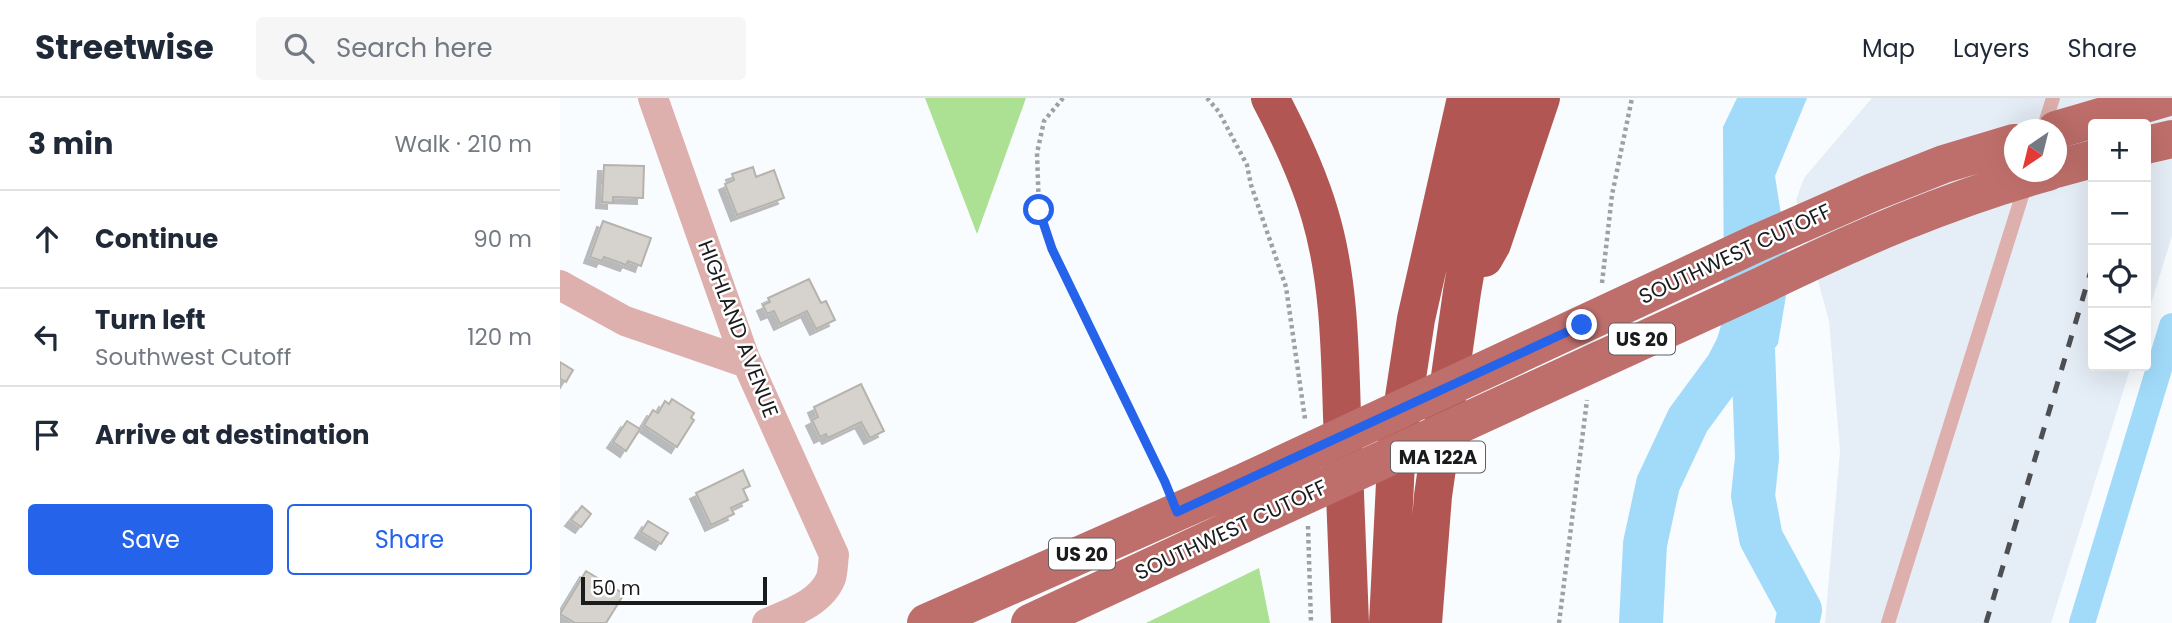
<!DOCTYPE html>
<meta charset="utf-8">
<style>
body{margin:0;font-family:Poppins,sans-serif;background:#f6f6f7;color:#1f2937}
.controls{position:absolute;right:21px;top:21px;display:grid;overflow:hidden;border-radius:7px;box-shadow:0 7px 28px #0002}
.controls button{width:63px;height:63px;display:grid;place-items:center;padding:0;border:0;border-bottom:2px solid #e0e1e3;background:#fff;color:#1f2937;font:35px sans-serif}
.compass{position:absolute;left:1444px;top:21px;width:63px;height:63px;border-radius:50%;background:#fff;box-shadow:0 7px 28px #0002;rotate:215deg}
.scale{position:absolute;left:21px;bottom:18px;width:186px;box-sizing:border-box;padding-left:7px;border:4px solid #1a1b1d;border-top:0;font-size:19px;line-height:24px;white-space:nowrap;color:#1a1b1d;-webkit-text-stroke:5px #fff;paint-order:stroke}
.stop{position:absolute;width:21px;height:21px;margin:-16px;border:5px solid #2563eb;border-radius:50%;background:#fff}
.stop.end{background:#2563eb;border-color:#fff;box-shadow:0 2px 7px #0008}
.list{margin:0;padding:0;list-style:none}
h2{display:flex;justify-content:space-between;align-items:center;height:91px;margin:0;padding:0 28px;font-size:30px}
h2 small{font-size:23px;font-weight:400;color:#747a83}
.list li{display:grid;grid-template-columns:46px 1fr auto;gap:21px;align-items:center;box-sizing:border-box;height:98px;padding:0 28px;border-top:2px solid #e0e1e3}
.list b{display:block;font-size:26px;white-space:nowrap}
.list p{margin:0;font-size:23px;white-space:nowrap;color:#747a83}
.list em{font-size:23px;font-style:normal;color:#747a83}
.actions{display:flex;gap:14px;padding:21px 28px}
.actions a{flex:1;padding:16px 0;border:2px solid #2563eb;border-radius:7px;text-align:center;font-size:24px;color:#2563eb}
.actions .main{background:#2563eb;color:#fff}
.icon{flex:none;width:38px;height:38px;fill:none;stroke:currentColor;stroke-width:2;stroke-linecap:round;stroke-linejoin:round}
.map{position:relative;flex:none;width:1612px;height:525px;overflow:hidden}
header{display:flex;align-items:center;gap:42px;box-sizing:border-box;height:98px;padding:0 35px;background:#fff;border-bottom:2px solid #e0e1e3}
header strong{font-size:33px}
nav{display:flex;gap:38px;margin-inline-start:auto;font-size:24px}
.search{width:490px;height:63px;background:#f6f6f7;display:flex;align-items:center;gap:18px;box-sizing:border-box;padding:0 24px;border-radius:7px;color:#747a83;font-size:26px}
main{display:flex}
aside{flex:1;background:#fff}
.map>svg:first-child{display:block}
.built{fill:#e5edf6;fill-rule:evenodd}
.green{fill:#ace193}
.water{fill:#a2dbfa}
.lines{fill:none;stroke-linecap:round;stroke-linejoin:round}
.canal{stroke:#a2dbfa;stroke-width:26}
.river{stroke:#a2dbfa;stroke-width:44}
.building{fill:#d6d2cd;stroke:#b6b2ac;stroke-width:2;filter:url(#shadow)}
.path{stroke:#9ea1a3;stroke-width:4.5;stroke-dasharray:3.5 3.5;stroke-linecap:butt}
.lane{stroke:#deb0ad;stroke-width:14}
.street{stroke:#deb0ad;stroke-width:30}
.primary{stroke:#bf6f6b;stroke-width:38}
.highway{stroke:#b25653;stroke-width:38}
.rail{stroke:#4e4f52;stroke-width:5;stroke-dasharray:12 12;stroke-linecap:butt}
.primary-bridge{stroke:#bf6f6b;stroke-width:38}
.route{stroke:#2563eb;stroke-width:9}
.labels{text-anchor:middle;stroke-width:5;stroke-linejoin:round;paint-order:stroke}
.shield{fill:#fff;stroke:#5f5f61;stroke-width:2}
.shield-label{font-size:19px;font-weight:bold;fill:#1a1b1d}
.street-label{font-size:21px;fill:#1a1b1d;stroke:#fff}
</style>
<header>
<strong>Streetwise</strong>
<div class="search"><svg class="icon" aria-label="search" viewBox="0 0 24 24"><circle cx="10" cy="10" r="6"/><path d="M15 15l6 6"/></svg>Search here</div>
<nav><a>Map</a><a>Layers</a><a>Share</a></nav>
</header>
<main>
<aside>
<h2>3 min<small>Walk · 210 m</small></h2>
<ul class="list">
<li><svg class="icon" aria-label="ahead" viewBox="0 0 24 24"><path d="M12 20V5M6 11l6-6 6 6"/></svg><div><b>Continue</b></div><em>90 m</em></li>
<li><svg class="icon" aria-label="left" viewBox="0 0 24 24"><path d="M17 20v-9H6M10 6l-5 5 5 5"/></svg><div><b>Turn left</b><p>Southwest Cutoff</p></div><em>120 m</em></li>
<li><svg class="icon" aria-label="arrive" viewBox="0 0 24 24"><path d="M6 21V4h12l-3 4 3 4H6"/></svg><div><b>Arrive at destination</b></div></li>
</ul>
<div class="actions"><a class="main">Save</a><a>Share</a></div>
</aside>
<div class="map">
<svg width="1612" height="525" viewBox="0 0 1612 525">
<defs>
<filter id="shadow"><feDropShadow dx="-6" dy="6" stdDeviation="0" flood-color="#0004"/></filter>
</defs>
<rect width="100%" height="100%" fill="#f9fcff"/>
<path class="built" d="M1312,0h300v138l-26,84v-196h-53v242h38l-80,257h-226l15,-172 -11,-130 -33,-121 8,-22zM1454,32h42v42h-42z"/>
<path class="green" d="M365,0h101l-49,136z
M699,470l11,55h-124z"/>
<path class="water" d="M1177,0h70l-32,78 15,95 -12,73 -25,32 -29,17 -21,-6 21,-72 -1,-188z"/>
<g class="lines">
<path class="canal" d="M1522,525l90,-297"/>
<path class="river" d="M1192,223l5,137 -4,38 8,42 39,72 -3,13
M1081,525l4,-79 13,-60 30,-64 39,-53 15,-29"/>
</g>
<path class="building" d="M44,67l40,1 -1,32 -30,-1v6l-11,-1z
M193,69l3,10 18,-7 10,28 -47,17 -12,-31 9,-4 -2,-6z
M43,123l48,17 -10,28 -13,-5 -2,4 -22,-8 -2,4 -12,-4z
M249,181l12,24 5,-2 9,19 -19,9 -9,-18 -27,13 -6,-13 -7,3 -4,-9 7,-3 -2,-4z
M0,264l13,8 -7,12 -6,-3z
M301,286l23,47 -14,7 -9,-16 -33,16 -2,-4 -6,3 -8,-17 6,-3 -4,-10z
M112,301l22,14 -3,5 3,2 -17,27 -33,-22 9,-15 5,3 7,-12 4,3z
M67,323l13,8 -14,22 -13,-9z
M183,372l7,16 -7,3 5,11 -17,8 3,6 -23,11 -15,-32z
M22,408l9,8 -10,13 -10,-7z
M88,423l20,12 -7,11 -20,-12z
M26,473l38,23 -18,29h-31l-15,-9z"/>
<g class="lines">
<path class="path" d="M503,0l-19,23 -7,32 2,57 13,39 114,236
M647,0l12,14 28,53 4,20 35,102 19,132
M1042,185l10,-88 20,-97
M748,428l3,97
M999,525l28,-223"/>
<path class="lane" d="M1483,32l10,-32
M1328,525l138,-440"/>
<path class="street" d="M93,0l91,258 90,199c-1,7 -1,16 -3,23 -10,25 -41,35 -64,45
M0,187l65,36 122,42"/>
<path class="primary" d="M1586,47l26,-6
M1496,71l37,-10
M366,525l312,-138
M470,525l213,-99"/>
<path class="highway" d="M710,0c20,38 38,76 50,117 19,64 20,134 22,201 3,69 5,138 8,207
M924,160l8,-14 49,-146
M828,525l9,-180 19,-124 50,-221
M863,525l10,-127 29,-204 17,-97 25,-97"/>
<path class="rail" d="M1575,26l8,-26
M1426,525l107,-359"/>
<path class="primary-bridge" d="M1496,32l109,-32
M678,387l519,-242 116,-51 71,-28 70,-21
M683,426l518,-238c92,-45 188,-87 287,-114"/>
</g>
<g class="lines">
<path class="route" d="M479,112l13,39 113,233 12,30 405,-187"/>
</g>
<g class="labels">
<g class="shield">
<rect x="1049" y="225.5" width="66" height="31" rx="5"/>
<rect x="831" y="343.5" width="94" height="31" rx="5"/>
<rect x="489" y="440.5" width="66" height="31" rx="5"/>
</g>
<g class="shield-label">
<text x="1082" y="248">US 20</text>
<text x="878" y="366">MA 122A</text>
<text x="522" y="463">US 20</text>
</g>
<g class="street-label">
<text transform="translate(1175 156) rotate(-25)" y="7">SOUTHWEST CUTOFF</text>
<text transform="translate(178 231) rotate(69)" y="7">HIGHLAND AVENUE</text>
<text transform="translate(671 432) rotate(-25)" y="7">SOUTHWEST CUTOFF</text>
</g>
</g>
</svg>
<div class="controls">
<button>+</button>
<button>−</button>
<button><svg class="icon" aria-label="locate" viewBox="0 0 24 24"><circle cx="12" cy="12" r="6"/><path d="M12 2v4M12 18v4M2 12h4M18 12h4"/></svg></button>
<button><svg class="icon" aria-label="layers" viewBox="0 0 24 24"><path d="M12 4l9 5-9 5-9-5zM3 14l9 5 9-5"/></svg></button>
</div>
<svg class="compass" viewBox="-18 -18 36 36"><path d="M0-13l5 13h-10z" fill="#e53935"/><path d="M0 13l5-13h-10z" fill="#747a83"/></svg>
<div class="scale">50 m</div>
<div class="stop" style="left:479px;top:112px"></div>
<div class="stop end" style="left:1022px;top:227px"></div>
</div>
</main>
